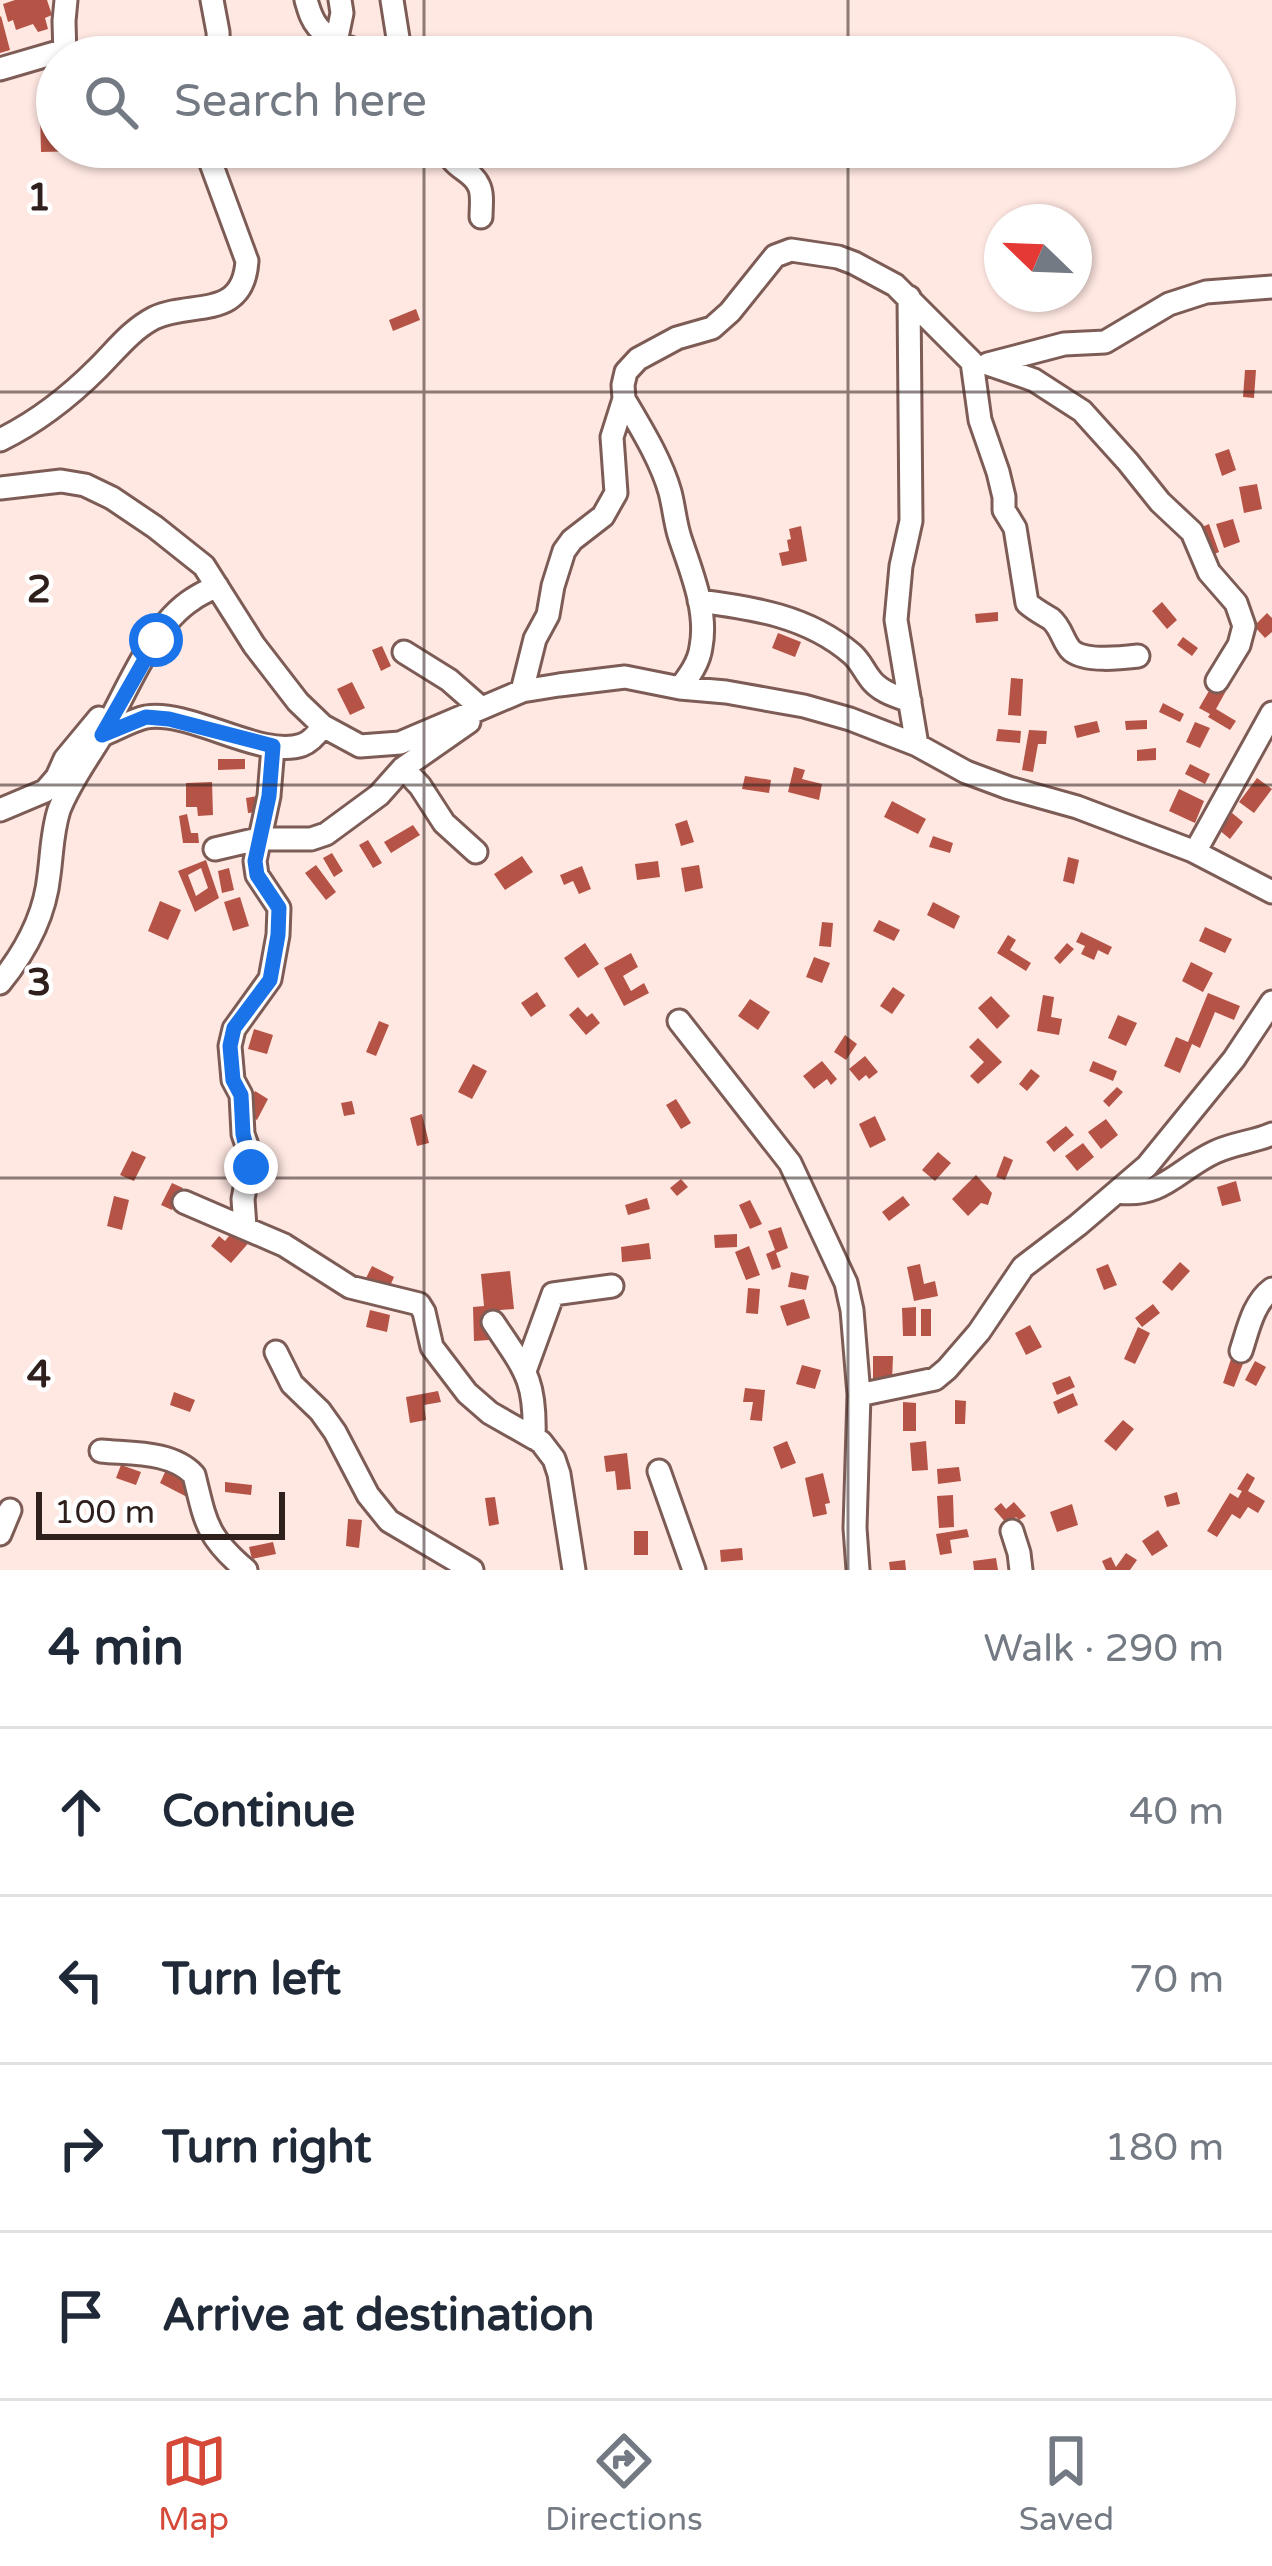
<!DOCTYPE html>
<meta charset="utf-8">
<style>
body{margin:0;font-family:"Varela Round",sans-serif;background:#f6f6f7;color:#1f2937}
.compass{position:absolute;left:984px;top:204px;width:108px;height:108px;border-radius:50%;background:#fff;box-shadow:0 3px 9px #0004;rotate:293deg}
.scale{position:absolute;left:36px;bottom:30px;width:249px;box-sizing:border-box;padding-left:12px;border:6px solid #2f201e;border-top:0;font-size:33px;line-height:42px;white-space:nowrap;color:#2f201e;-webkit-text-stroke:9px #fff;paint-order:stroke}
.stop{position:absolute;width:36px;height:36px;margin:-27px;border:9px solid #1a73e8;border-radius:50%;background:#fff}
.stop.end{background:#1a73e8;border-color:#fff;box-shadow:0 3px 12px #0008}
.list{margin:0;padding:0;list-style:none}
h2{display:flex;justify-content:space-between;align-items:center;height:156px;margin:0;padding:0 48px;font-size:51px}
h2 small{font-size:39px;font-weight:400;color:#747a83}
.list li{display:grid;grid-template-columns:78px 1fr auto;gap:36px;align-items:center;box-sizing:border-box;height:168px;padding:0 48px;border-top:3px solid #e0e1e3}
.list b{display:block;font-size:45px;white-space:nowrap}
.list em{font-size:39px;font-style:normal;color:#747a83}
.icon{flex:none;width:66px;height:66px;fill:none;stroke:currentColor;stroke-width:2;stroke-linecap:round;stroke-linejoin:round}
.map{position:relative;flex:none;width:1272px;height:1570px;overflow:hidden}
.search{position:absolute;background:#fff;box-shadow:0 3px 9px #0004;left:36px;right:36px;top:36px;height:132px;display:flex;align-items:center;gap:30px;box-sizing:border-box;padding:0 42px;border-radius:66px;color:#747a83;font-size:45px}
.sheet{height:828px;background:#fff}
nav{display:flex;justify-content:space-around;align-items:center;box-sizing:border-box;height:168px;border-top:3px solid #e0e1e3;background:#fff;font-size:33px;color:#747a83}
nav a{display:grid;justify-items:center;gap:6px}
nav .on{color:#d64838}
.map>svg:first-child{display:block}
.building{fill:#b55446;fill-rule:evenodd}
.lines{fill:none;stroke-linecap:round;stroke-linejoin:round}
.minor-casing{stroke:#7d5c56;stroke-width:27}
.minor{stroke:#fff;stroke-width:21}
.route{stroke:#1a73e8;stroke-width:15}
.grid{fill:none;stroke:#2f201e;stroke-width:3;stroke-opacity:0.55}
.grid-label{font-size:39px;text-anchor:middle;font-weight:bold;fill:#2f201e;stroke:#fff;stroke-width:9;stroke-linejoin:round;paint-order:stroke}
</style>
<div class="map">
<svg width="1272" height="1570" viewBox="0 0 1272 1570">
<rect width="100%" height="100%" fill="#ffe7e2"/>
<path class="building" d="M15,0h32l5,15 -7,3 3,11 -10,3 -5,-8 -17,6 -3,-10 -5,2 -5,-18z
M1,16l9,34 -10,3v-36z
M40,113h17v34h26l1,4 -43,1z
M416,309l4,11 -27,11 -4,-11z
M1245,370h11l-2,28 -11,-1z
M1229,449l7,21 -14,6 -7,-22z
M1257,484l5,25 -18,4 -5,-26z
M1233,519l7,23 -16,6 -8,-24z
M1209,524l10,28 -9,4 -10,-28z
M801,526l6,35 -25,5 -3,-13 10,-2 -2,-11 4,-1 -2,-10z
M1162,602l15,18 -10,9 -15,-18z
M998,612v9l-22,2 -1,-9z
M1267,613l5,5v14l-7,6 -11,-12z
M778,633l23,9 -6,15 -23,-9z
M1183,637l15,11 -6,8 -15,-11z
M382,646l9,20 -10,5 -9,-21z
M1011,678l12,1 -2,37 -13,-1z
M352,682l13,26 -15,7 -13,-26z
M1213,684l13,7 -10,18 20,12 -6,9 -22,-13 2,-3 -11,-6z
M1163,703l21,11 -4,8 -21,-10z
M1147,720v9l-21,1 -1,-9z
M1097,721l3,11 -23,6 -3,-12z
M1195,722l15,6 -10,20 -14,-6z
M998,729l23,2 -1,12 -24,-2z
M1029,730l18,1 -1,13h-8l-5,28 -11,-2z
M1156,748v12l-19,1v-11z
M218,759h27v10l-27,1z
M1190,764l20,10 -5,10 -20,-10z
M794,767l11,3 -3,9 20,5 -3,16 -31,-8z
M745,776l26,4 -2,13 -27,-4z
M1257,778l15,11 -18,24 -15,-11z
M212,782l1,33 -15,1 -1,-9h-11v-24z
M1179,789l25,12 -9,22 -26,-12z
M257,796l2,16 -11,1 -2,-15z
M892,801l34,18 -8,15 -34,-17z
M1232,813l11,9 -13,17 -11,-9z
M187,814l4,19h7l1,10h-16l-4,-27z
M687,820l7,22 -13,4 -6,-22z
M413,825l7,10 -29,18 -7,-11z
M933,836l20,7 -3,10 -21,-6z
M368,840l14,23 -9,5 -14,-23z
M332,853l11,18 -9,6 -11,-19z
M522,856l11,16 -28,18 -11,-16z
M1068,857l11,3 -5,24 -11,-3z
M206,860l13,38 -24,14 -17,-41zM201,868l7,20 -12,8 -8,-21z
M658,861l2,16 -23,3 -2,-16z
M316,865l20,27 -10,8 -21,-27z
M699,865l4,23 -18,4 -4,-24z
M582,866l9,23 -12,5 -6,-13 -9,4 -4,-10z
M229,868l5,22 -12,3 -4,-22z
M240,897l9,29 -16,5 -9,-29z
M160,901l21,9 -13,30 -20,-9z
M933,902l27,14 -6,13 -27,-14z
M879,920l21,10 -6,11 -21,-10z
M822,922l11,1 -2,24 -12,-1z
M1205,927l27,12 -7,14 -26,-12z
M1081,932l31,15 -4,8 -10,-5 -4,10 -13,-6 4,-8 -9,-4z
M1008,935l8,5 -6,10 21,13 -5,8 -29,-18z
M585,943l14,21 -21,14 -14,-20z
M1067,943l7,6 -14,15 -6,-6z
M631,953l7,14 -15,9 8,15 13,-8 5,10 -25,13 -20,-38z
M814,957l16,6 -8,20 -16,-6z
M1191,962l22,11 -10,19 -21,-11z
M893,987l12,8 -13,19 -12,-8z
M537,992l9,14 -15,11 -10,-14z
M1208,993l32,13 -6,14 -19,-8 -15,36 -8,-4 -12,29 -16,-7 12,-29 12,5z
M1043,995l11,2 -3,20 11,2 -3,16 -22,-4z
M991,996l19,20 -13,13 -19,-21z
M750,999l20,13 -12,18 -20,-14z
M578,1007l9,10 5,-4 8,10 -14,12 -17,-20z
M1118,1015l19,8 -11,23 -18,-8z
M379,1021l10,4 -13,31 -10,-4z
M254,1029l19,6 -6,19 -19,-5z
M845,1035l12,9 -11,16 -12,-8z
M978,1038l24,24 -24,22 -8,-8 14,-14 -15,-15z
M865,1056l13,16 -9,7 -3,-4 -7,6 -10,-12z
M822,1061l15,18 -6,6 -4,-6 -13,10 -11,-13z
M1093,1061l24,10 -4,10 -24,-10z
M473,1064l14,7 -15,28 -14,-7z
M1031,1069l9,7 -13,15 -8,-7z
M1117,1087l6,5 -14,15 -6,-6z
M255,1091l13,8 -11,21 -14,-8z
M676,1099l15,24 -10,6 -15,-24z
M352,1101l3,13 -11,2 -3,-13z
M422,1114l7,29 -12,3 -7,-28z
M875,1116l11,24 -16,8 -11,-24z
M1106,1119l12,16 -17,14 -13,-17z
M1066,1126l8,9 -20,17 -8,-10z
M1083,1143l11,14 -17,14 -12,-15z
M132,1151l14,6 -12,24 -14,-6z
M938,1152l13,11 -16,18 -13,-11z
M1004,1156l9,4 -8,20 -9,-3z
M976,1175l16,18 -4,12 -7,-2 -13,13 -16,-17z
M681,1179l7,8 -11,9 -7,-8z
M1236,1181l5,20 -19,5 -5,-19z
M172,1183l11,5 -11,22 -11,-5z
M114,1196l15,4 -7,30 -15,-4z
M903,1196l7,9 -21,16 -7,-9z
M647,1198l3,11 -22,6 -3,-10z
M750,1200l12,24 -12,5 -11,-24z
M237,1226l15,13 -21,24 -20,-17 8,-10 6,5z
M781,1227l7,21 -12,5 5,14 -9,3 -6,-16 9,-4 -7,-19z
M737,1234v13l-22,1 -1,-13z
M649,1243l2,16 -29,3 -1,-15z
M749,1246l11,29 -14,5 -11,-28z
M1180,1262l10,9 -18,20 -10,-9z
M920,1264l4,20 11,-3 3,15 -24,5 -7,-34z
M1108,1264l9,21 -13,5 -8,-21z
M372,1266l22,11 -7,16 -23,-11z
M510,1271l4,38 -26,2 1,29 -15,1 -1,-34 11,-1 -3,-32z
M791,1272l18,4 -3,14 -18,-3z
M748,1288l12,1 -2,25 -12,-1z
M804,1299l6,19 -23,8 -7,-20z
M1153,1304l7,9 -18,14 -7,-9z
M916,1307v29h-13l-1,-28z
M921,1309h10v27h-10z
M370,1310l20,5 -3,17 -21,-5z
M1030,1325l12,22 -16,8 -11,-22z
M1138,1327l12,6 -15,31 -11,-5z
M873,1356h20l-1,26h-19z
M1232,1356l12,5 -10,26 -11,-4z
M1255,1361l11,6 -10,19 -11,-6z
M802,1365l19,5 -6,19 -19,-5z
M1070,1376l5,11 -18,8 -5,-12z
M745,1388l20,2 -3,31 -12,-1 3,-18h-10z
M438,1391l3,11 -17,3 2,15 -16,3 -4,-26z
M174,1392l21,8 -5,12 -20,-7z
M1073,1393l5,12 -20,9 -5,-12z
M955,1400l11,1 -1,23h-10z
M903,1402l13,1v28h-13z
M1123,1420l11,9 -18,22 -12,-10z
M787,1441l9,22 -15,6 -8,-22z
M926,1441l2,29 -16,1 -2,-28z
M627,1453l4,36 -14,1 -2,-19 -9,1 -2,-16z
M121,1465l20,7 -5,13 -20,-7z
M959,1467l2,14 -23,3 -1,-15z
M166,1470l28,14 -7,13 -27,-14z
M823,1473l7,30 -5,1 2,10 -14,3 -8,-39z
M1247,1473l8,5 -7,13 17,10 -7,12 -10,-6 -8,12 -8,-5 -15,23 -10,-6 23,-38 8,5 4,-7 -5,-2z
M225,1482l27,3 -1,10 -26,-3z
M1177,1492l3,12 -13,3 -3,-11z
M953,1495l1,32 -15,1 -2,-32z
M495,1497l4,27 -10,2 -4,-28z
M1014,1502l12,14 -7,4 -3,-3 -9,7 -13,-15 7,-6 5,6z
M1072,1504l6,21 -21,7 -7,-20z
M348,1519l14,1 -3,28 -13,-2z
M967,1529l2,8 -19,3 2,13 -12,2 -4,-21z
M1158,1530l10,16 -16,10 -10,-15z
M634,1531h14v24h-14z
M273,1542l3,12 -24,5 -3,-12z
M742,1548l1,12 -22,2 -1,-12z
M1126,1553l11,7 -7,10h-24l-4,-9 9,-4 5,10z
M996,1558l2,12h-24l-1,-9z
M905,1560l1,10h-16l-1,-8z"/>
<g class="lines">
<defs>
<path id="minor" d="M212,0l6,32 1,25
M306,0c3,10 5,19 12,27 17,21 56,33 81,20
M392,0l9,57
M336,42l6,-29 -2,-13
M65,57l-1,-36 2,-21
M0,69l65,-19
M447,147c4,22 25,22 32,39 4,8 2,22 2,31
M909,297l2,224 -10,45 -5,54 21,125
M988,364l46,16 48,31 46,51 32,40 32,30 17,40 27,31 8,23 -5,19 -22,36
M988,364l76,-20 41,-2 64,-38 37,-12 66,-5
M0,440c37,-18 69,-43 98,-72 18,-18 33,-38 56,-50 38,-18 89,3 93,-57l-42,-114
M0,488l61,-7 24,4 27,13 43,29 49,39 50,79 44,57 25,24 37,20 40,-3 122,-52 37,-6 66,-8 55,11 46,4 78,14 46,13 67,26 49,27 43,16 68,19 116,44 79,41
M699,601c54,7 109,15 153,53 8,7 11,15 17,23 9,14 26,19 41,24
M404,652l45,28 32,28
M680,688c9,-12 19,-25 21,-41 7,-36 -10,-76 -21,-109 -5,-15 -6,-31 -10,-46 -9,-32 -29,-64 -46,-93l-1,-14 3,-13 12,-13 39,-21 35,-10 18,-16 45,-56 16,-6 47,7 16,6 41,22 77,77 8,58 18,52 6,25v13l11,18 12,75c8,7 16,11 24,16 11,9 12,24 21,32 14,11 49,7 66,5
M522,691l13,-52 13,-24 5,-29 11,-35 8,-11 31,-24 13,-23 -4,-56 12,-38
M102,735c13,-5 30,-15 44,-18 46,-7 115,42 156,28 9,-3 16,-12 21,-19
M403,768l17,18 24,37 32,29
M0,810l45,-19 12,-14 8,-18 34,-41
M215,849l43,-10h53l15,-5 53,-39 24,-27 66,-46
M1195,852l77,-139
M0,983c26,-32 45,-67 49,-108 3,-22 3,-43 10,-65 10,-26 27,-49 41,-72 26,-43 50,-112 93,-139 7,-5 16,-9 24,-13
M679,1021l111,142 56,120 6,27 7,85 -4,133 3,42
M1118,1192c45,6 60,-23 97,-40 19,-9 39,-10 57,-18
M184,1202l100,43 66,42 69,17 5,8 8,35 35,46 23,20 51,29 13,17 5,15 15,96
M245,1227l-2,-28 8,-42 -8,-23 -2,-39 -8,-15 -3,-34 4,-17 36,-50 8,-44 1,-27 -22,-33 -2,-14 14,-65 4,-49
M493,1322c32,48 43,57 41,116
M1241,1351c7,-21 12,-48 31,-62
M276,1352l16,32 28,27 15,21 33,63 21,26 83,49
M525,1371l28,-77 59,-8
M859,1395l76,-16 12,-10 32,-37 44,-65 55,-42 69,-59 87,-107 38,-57
M101,1451c30,3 71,0 93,24 12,48 12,61 52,95
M659,1471l35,99
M1012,1531l7,22 2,17
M0,1534l10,-24"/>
</defs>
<use href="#minor" class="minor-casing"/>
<use href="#minor" class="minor"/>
</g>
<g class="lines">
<path class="route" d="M156,640l-54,95 44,-18 23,2 104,27 -4,50 -14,65 2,14 22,33 -1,27 -8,45 -36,48 -4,18 3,34 8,15 2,39 8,33"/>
</g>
<path class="grid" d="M424,0v57M848,0v57M424,147v1423M848,147v1423M0,392h1272M0,785h1272M0,1178h1272"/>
<g class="grid-label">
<text x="39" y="210">1</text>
<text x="39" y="602">2</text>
<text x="39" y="995">3</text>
<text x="39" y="1387">4</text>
</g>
</svg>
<svg class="compass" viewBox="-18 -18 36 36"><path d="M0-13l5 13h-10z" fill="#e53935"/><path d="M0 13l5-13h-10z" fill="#747a83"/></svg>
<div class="scale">100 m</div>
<div class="stop" style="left:156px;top:640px"></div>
<div class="stop end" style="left:251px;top:1167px"></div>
<div class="search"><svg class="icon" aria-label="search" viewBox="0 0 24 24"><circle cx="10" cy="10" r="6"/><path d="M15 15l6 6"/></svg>Search here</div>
</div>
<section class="sheet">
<h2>4 min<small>Walk · 290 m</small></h2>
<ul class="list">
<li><svg class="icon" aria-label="ahead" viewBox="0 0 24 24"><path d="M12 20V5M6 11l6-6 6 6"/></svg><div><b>Continue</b></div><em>40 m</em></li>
<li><svg class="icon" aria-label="left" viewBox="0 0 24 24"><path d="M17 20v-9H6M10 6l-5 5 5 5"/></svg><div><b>Turn left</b></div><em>70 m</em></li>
<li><svg class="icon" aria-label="right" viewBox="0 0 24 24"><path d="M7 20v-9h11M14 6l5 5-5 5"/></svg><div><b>Turn right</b></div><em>180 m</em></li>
<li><svg class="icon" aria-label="arrive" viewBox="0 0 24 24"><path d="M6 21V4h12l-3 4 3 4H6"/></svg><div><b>Arrive at destination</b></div></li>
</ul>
</section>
<nav>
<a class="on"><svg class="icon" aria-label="map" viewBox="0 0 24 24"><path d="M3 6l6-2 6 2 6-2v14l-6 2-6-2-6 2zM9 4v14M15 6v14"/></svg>Map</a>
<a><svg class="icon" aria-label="directions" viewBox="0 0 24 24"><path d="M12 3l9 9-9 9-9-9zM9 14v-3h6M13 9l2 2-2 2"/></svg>Directions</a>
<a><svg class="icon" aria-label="saved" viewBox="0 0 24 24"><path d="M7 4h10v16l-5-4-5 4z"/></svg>Saved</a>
</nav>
